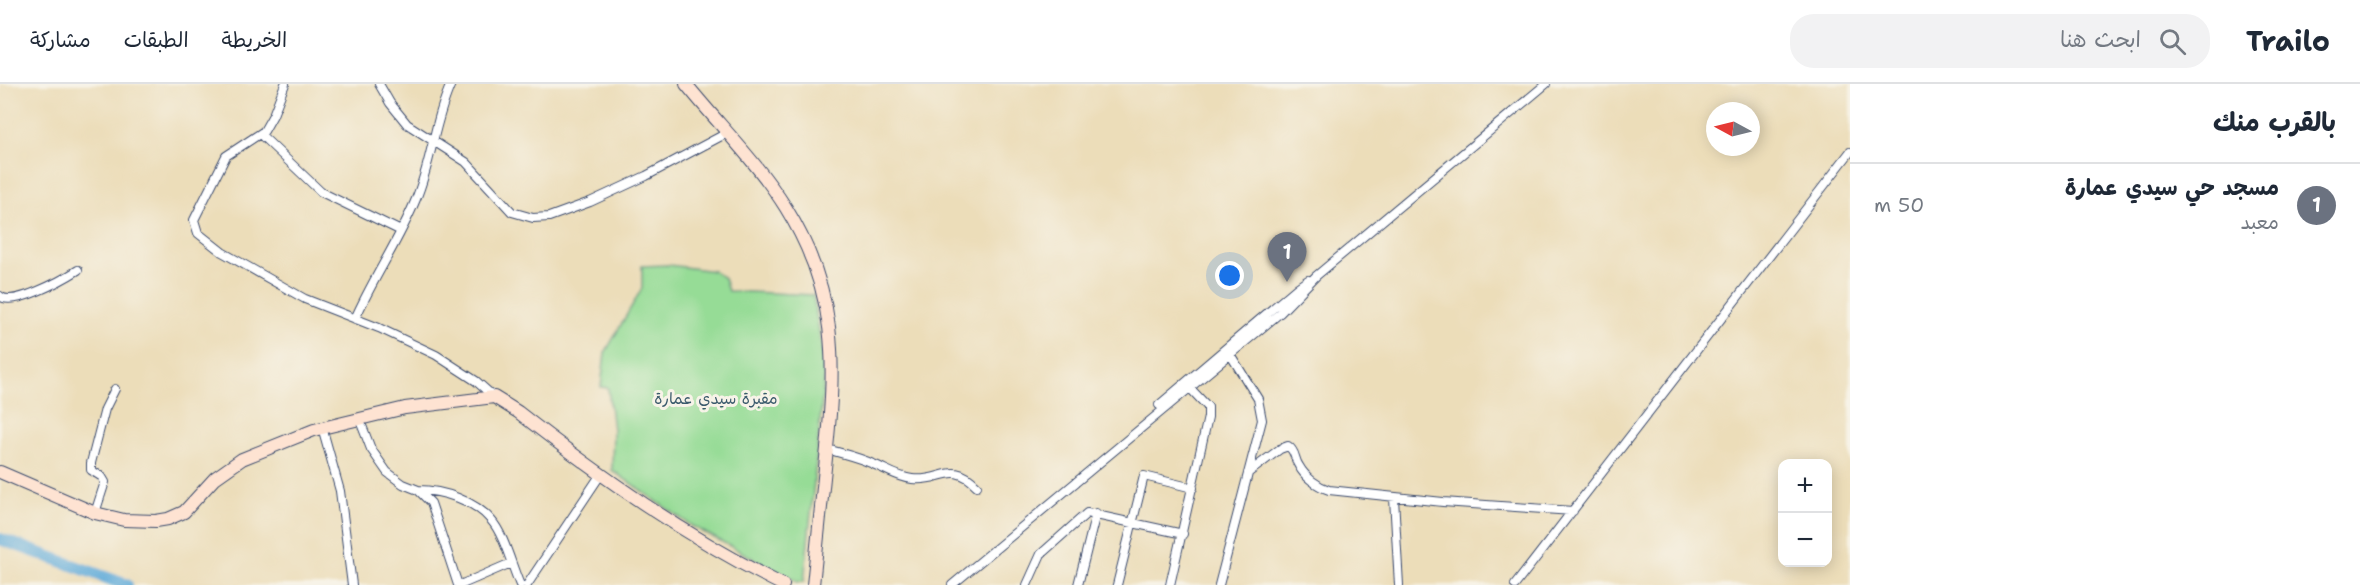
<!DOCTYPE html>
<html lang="ar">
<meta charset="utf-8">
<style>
body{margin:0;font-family:"Shantell Sans","Playpen Sans Arabic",sans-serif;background:#f2f2f3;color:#1f2937;direction:rtl}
.controls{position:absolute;right:18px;bottom:18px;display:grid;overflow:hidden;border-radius:12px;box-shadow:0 3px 15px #0003}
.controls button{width:54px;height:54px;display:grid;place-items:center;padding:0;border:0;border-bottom:2px solid #e0e1e3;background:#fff;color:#1f2937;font:30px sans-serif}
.compass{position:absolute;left:1706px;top:18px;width:54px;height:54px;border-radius:50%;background:#fff;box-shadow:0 3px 15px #0003;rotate:277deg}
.you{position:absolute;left:1230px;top:192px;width:21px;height:21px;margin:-15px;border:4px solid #fff;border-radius:50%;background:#1a73e8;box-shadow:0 0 0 9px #1a73e833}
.badge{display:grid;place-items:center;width:39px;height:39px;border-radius:50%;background:#db2777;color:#fff;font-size:20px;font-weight:700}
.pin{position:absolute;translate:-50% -50px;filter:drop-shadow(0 2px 3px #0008)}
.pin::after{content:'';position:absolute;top:32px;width:21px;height:18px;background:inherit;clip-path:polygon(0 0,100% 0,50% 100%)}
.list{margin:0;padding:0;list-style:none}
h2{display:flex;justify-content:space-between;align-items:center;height:78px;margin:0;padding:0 24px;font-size:26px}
h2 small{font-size:20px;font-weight:400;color:#747a83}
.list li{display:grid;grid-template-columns:39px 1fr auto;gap:18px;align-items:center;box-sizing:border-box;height:84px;padding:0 24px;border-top:2px solid #e0e1e3}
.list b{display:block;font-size:22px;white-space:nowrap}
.list p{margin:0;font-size:20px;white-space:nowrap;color:#747a83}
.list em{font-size:20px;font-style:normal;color:#747a83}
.icon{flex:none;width:33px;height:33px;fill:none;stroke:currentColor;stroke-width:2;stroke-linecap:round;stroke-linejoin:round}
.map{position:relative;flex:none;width:1850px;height:501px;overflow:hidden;direction:ltr}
header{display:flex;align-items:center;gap:36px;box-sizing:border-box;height:84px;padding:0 30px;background:#fff;border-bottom:2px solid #e0e1e3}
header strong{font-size:28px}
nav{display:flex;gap:33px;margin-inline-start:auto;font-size:21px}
.search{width:420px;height:54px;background:#f2f2f3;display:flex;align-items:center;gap:15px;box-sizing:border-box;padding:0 21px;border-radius:24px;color:#747a83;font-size:22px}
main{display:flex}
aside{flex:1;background:#fff}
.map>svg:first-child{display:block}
.green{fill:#96dc96;stroke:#58867a;stroke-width:1.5}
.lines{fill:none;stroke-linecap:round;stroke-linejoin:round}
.river{stroke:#61abd9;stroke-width:12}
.minor-casing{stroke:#3a496c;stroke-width:10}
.secondary-casing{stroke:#3a496c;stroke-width:14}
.minor{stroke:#fff;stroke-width:8}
.secondary{stroke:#fee3d2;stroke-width:12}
.labels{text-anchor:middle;stroke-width:6;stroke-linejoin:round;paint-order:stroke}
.park-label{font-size:16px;fill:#3a5a6c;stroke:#f7f3e8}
</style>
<header>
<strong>Trailo</strong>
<div class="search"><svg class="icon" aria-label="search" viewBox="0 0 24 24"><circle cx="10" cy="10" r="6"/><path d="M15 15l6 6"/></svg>ابحث هنا</div>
<nav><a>الخريطة</a><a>الطبقات</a><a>مشاركة</a></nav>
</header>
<main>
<aside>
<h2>بالقرب منك<small></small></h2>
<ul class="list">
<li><span class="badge" style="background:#6b7280">1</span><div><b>مسجد حي سيدي عمارة</b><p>معبد</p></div><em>50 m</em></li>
</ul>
</aside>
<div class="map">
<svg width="1850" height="501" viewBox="0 0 1850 501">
<rect width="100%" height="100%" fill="#f7f3e8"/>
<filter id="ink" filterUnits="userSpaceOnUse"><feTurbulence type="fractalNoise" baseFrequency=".0167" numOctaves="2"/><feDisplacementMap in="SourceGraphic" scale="12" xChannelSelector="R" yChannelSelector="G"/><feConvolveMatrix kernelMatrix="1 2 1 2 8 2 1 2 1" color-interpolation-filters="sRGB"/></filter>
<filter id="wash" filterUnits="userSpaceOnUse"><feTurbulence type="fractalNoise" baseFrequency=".008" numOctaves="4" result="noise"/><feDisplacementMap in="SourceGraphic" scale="24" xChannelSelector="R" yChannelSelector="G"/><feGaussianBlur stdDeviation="1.35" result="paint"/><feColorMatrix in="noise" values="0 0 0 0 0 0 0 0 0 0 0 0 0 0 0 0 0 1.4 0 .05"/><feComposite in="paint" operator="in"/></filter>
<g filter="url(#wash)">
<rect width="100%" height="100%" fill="#ecddb9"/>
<path class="green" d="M669,181l45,6 10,7 4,13 85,4 9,53 2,34 -20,200h-6l-106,-56 -80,-56 1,-40 -5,-42 -7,-1 4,-34 37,-65v-22z"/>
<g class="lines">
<path class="river" d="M0,455l127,46"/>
</g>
</g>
<g filter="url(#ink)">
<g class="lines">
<defs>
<path id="minor" d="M285,0l-12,31 -9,16 -38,25 -32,64 4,13 24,19 83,47 74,29 57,27 40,26 18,16
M379,0l11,19 17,21 59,38 46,50 21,6 16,-1 41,-15 56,-26 81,-43
M260,50l61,58 80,39
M0,212c12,12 64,-17 78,-26
M355,235c18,-41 44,-78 61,-120 16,-38 18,-78 35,-115
M1159,321l139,-118 10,-7
M359,334l12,31 16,23 16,12 15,6 13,13 27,82
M322,343l18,64 12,94
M827,365c16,5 31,8 46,15 13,5 24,13 39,15 30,4 39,-20 65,7
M1248,389l32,-24 8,-3c8,5 6,13 11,20 6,11 18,20 30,24l114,12 130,9
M418,406c25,0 57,11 73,30 13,14 21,47 29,65
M1394,414l5,87
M95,429l10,-31 -3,-5 -11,-7v-7l14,-54 10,-20
M460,501l51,-22
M527,501l74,-111
M952,501l328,-272 36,-37 230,-192
M1027,501l14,-31 46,-41 96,21
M1078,501l18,-72
M1117,501l27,-109 49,12
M1170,501l38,-168v-10l-21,-22
M1219,501l43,-165 -4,-21 -28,-45
M1515,501l335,-433"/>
<path id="secondary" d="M686,0c33,41 72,79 100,124 52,84 50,155 40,250 -4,42 -9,85 -13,127
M0,388l95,41 29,7 32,1 12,-2 16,-7 31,-34 27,-19 72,-29 91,-22 89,-11 24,15c83,65 170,126 265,173"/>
</defs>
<use href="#minor" class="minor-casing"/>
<use href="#secondary" class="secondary-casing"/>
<use href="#minor" class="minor"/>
<use href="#secondary" class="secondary"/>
</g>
</g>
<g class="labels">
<g class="park-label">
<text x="716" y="320">مقبرة سيدي عمارة</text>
</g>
</g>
</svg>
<div class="controls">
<button>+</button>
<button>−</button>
</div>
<svg class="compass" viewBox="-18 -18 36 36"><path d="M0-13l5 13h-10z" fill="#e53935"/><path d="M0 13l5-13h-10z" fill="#747a83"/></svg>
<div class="you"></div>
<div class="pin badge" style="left:1287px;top:198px;background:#6b7280">1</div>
</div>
</main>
